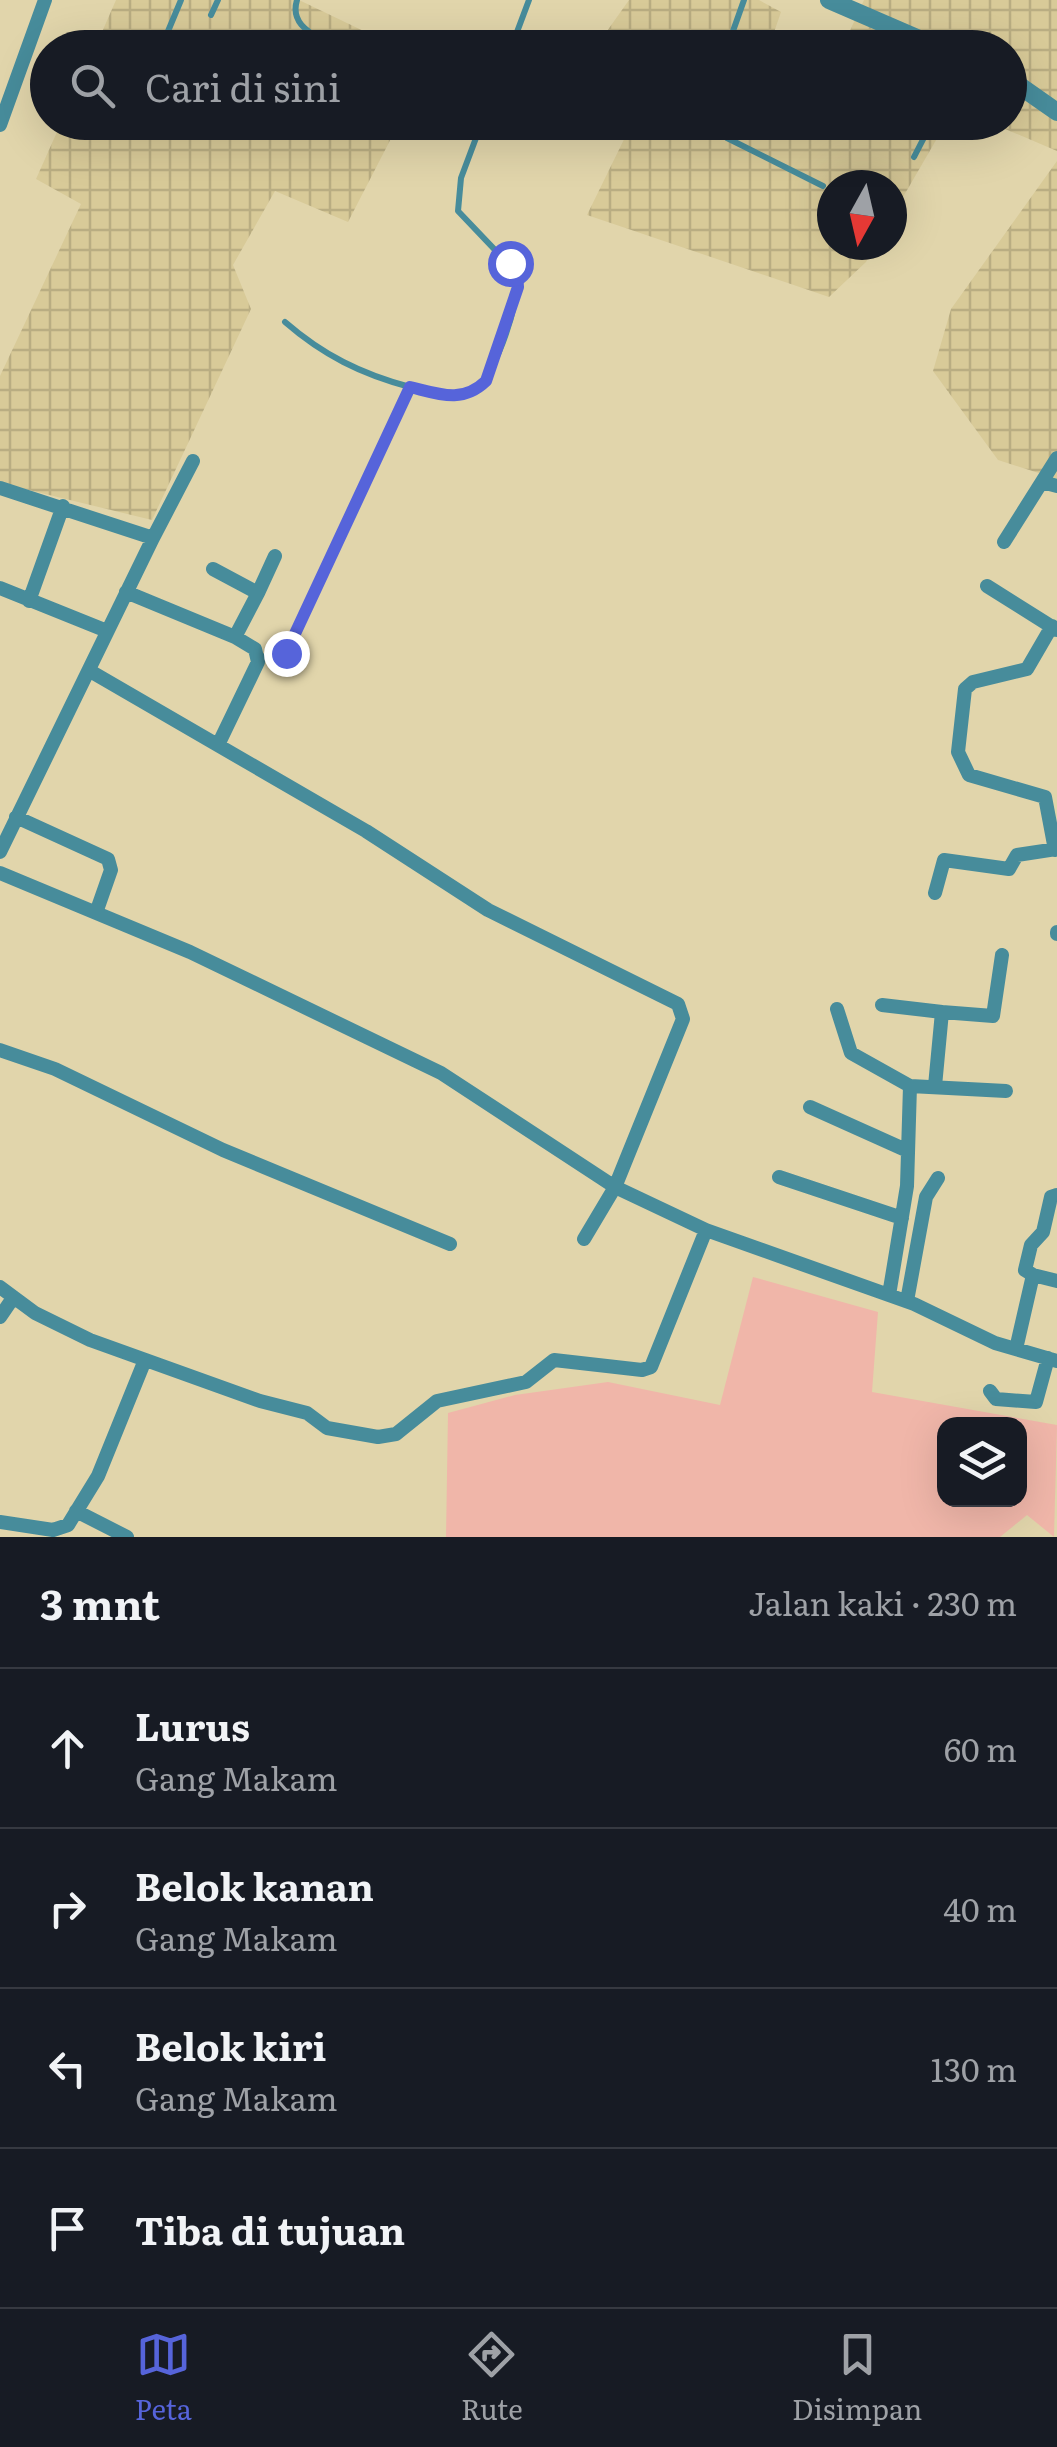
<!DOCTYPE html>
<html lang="id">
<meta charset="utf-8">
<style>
body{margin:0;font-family:Literata,serif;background:#20242c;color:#f1f3f6}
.controls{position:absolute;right:30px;bottom:30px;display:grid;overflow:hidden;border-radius:20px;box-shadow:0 10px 40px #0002}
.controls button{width:90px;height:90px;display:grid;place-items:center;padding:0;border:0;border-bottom:2px solid #363941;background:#171b24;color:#f1f3f6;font:50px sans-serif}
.compass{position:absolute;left:817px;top:170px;width:90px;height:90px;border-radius:50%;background:#171b24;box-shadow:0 10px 40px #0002;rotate:188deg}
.stop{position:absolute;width:30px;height:30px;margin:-22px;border:8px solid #5664da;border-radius:50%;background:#fff}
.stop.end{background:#5664da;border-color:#fff;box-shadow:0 2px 10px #0008}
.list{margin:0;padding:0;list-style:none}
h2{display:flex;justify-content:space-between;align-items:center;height:130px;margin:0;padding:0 40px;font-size:42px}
h2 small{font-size:32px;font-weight:400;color:#9ea1a6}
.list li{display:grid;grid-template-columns:65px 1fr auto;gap:30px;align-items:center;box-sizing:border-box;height:160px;padding:0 40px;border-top:2px solid #363941}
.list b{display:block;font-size:38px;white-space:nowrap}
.list p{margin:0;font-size:32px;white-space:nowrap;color:#9ea1a6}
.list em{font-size:32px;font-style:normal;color:#9ea1a6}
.icon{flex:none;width:55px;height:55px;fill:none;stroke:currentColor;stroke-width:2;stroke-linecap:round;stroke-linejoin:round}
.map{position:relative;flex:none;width:1057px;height:1537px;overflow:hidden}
.search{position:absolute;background:#171b24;box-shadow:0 10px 40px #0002;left:30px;right:30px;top:30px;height:110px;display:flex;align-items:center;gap:25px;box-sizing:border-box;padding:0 35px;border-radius:55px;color:#9ea1a6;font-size:38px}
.sheet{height:770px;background:#171b24}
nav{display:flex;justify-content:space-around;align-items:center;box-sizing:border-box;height:140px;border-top:2px solid #363941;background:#171b24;font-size:28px;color:#9ea1a6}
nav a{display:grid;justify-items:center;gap:5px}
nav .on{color:#5664da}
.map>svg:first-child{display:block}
.industrial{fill:url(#industrial-grid)}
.grass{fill:#f0b6a9;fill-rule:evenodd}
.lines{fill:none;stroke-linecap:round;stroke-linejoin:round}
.service{stroke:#478c9b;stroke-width:6}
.minor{stroke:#478c9b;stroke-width:14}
.tertiary{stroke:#478c9b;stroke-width:18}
.route{stroke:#5664da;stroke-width:12}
</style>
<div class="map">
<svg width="1057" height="1537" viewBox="0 0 1057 1537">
<defs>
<pattern id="industrial-grid" width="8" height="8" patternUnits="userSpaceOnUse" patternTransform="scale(2.5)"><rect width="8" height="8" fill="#d8ca98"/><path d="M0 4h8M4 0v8" fill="none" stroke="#b9ad82"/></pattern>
</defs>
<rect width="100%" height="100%" fill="#e1d5ab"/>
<path class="industrial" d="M116,0h183l98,47 -302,1z
M629,0h130l22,12 -12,35 -174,1z
M864,0h193v151l-66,-28 19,-1v-74h-168z
M61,123h338l-51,99 -73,-31 -42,74 18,44 -99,211 -152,-37v-107l81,-172 -45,-25z
M632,123h314l-54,93v-31h-60v60h44l-10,17 -37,35 -242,-82z
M1057,161v318l-59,-19 -65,-89 18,-62z"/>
<path class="grass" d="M753,1277l125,35 -6,80 185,33 -3,112 -27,-22 -27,22h-554l2,-124 67,-18 93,-13 112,23zM944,1424h76v76h-76z"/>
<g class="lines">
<path class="service" d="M297,0c-8,26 18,35 37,48
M211,15l7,-15
M161,48l20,-48
M511,48l18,-48
M727,48l17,-48
M713,122l14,16 96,48
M125,132l4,-10
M914,157l18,-35
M285,322c38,33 76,52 125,65
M258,656l21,2 7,-5 124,-266c16,4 37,13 54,9 29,-7 57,-95 53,-123l-59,-62 3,-33 21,-56"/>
<path class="minor" d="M0,125l45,-125
M1042,482l15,4
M0,488l153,50 -153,314
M153,538l40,-77
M1004,542l53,-84
M987,586l70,44
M0,588l107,43
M126,592l109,45 23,-44 -45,-24
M258,593l17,-37
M29,601l34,-95
M1052,626l-25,43 -54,13 -8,7 -7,63 11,23 76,22 10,53
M90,671l276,160 122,79 190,94 5,15 -68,168 -31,52
M218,745l40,-83 -3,-13 -20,-12
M16,817l92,42 3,11 -14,40
M0,873l190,79 251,121 174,114 91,43 208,74 81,39 62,18
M935,893l9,-33 65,9 8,-14 40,-6
M1057,932v2
M882,1005l60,7
M837,1009l14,44 59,33 -3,100 -18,109
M0,1050l55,19 168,81 227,94
M910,1086l96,5
M935,1086l7,-74 51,4 9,-61
M810,1107l98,44
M779,1177l123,41
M1033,1275l24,6
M0,1287l35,26 55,27 170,61 47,12 20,15 51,9 18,-3 41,-33 89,-19 28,-22 88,10 9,-3 55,-137
M907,1301l19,-104 12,-19
M0,1317l13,-19
M1016,1349l17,-74 -8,-5 6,-25 12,-13 8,-35 6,-2
M990,1391l6,8 40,3 12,-44
M76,1511l51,26
M0,1522l53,8 15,-5 30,-49 47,-116"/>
<path class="tertiary" d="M829,0l111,48
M1010,79l47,33"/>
</g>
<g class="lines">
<path class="route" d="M286,653l124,-266c29,7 52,17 76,-6l32,-94 -1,-14 -7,-10"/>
</g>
</svg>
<div class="controls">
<button><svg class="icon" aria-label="layers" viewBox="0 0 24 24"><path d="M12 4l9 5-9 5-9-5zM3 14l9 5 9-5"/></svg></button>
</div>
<svg class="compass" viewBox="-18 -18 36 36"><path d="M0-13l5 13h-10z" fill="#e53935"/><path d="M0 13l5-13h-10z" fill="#9ea1a6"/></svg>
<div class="stop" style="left:510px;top:263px"></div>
<div class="stop end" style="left:286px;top:653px"></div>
<div class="search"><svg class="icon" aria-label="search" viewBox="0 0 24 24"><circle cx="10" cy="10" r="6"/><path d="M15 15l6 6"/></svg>Cari di sini</div>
</div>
<section class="sheet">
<h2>3 mnt<small>Jalan kaki · 230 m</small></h2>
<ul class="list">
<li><svg class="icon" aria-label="ahead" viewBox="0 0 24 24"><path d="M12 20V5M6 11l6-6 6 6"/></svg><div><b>Lurus</b><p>Gang Makam</p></div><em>60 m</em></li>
<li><svg class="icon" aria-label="right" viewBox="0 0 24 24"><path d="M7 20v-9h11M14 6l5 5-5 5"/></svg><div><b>Belok kanan</b><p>Gang Makam</p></div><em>40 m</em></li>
<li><svg class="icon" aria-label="left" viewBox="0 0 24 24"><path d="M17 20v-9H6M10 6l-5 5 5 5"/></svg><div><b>Belok kiri</b><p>Gang Makam</p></div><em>130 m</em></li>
<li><svg class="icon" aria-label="arrive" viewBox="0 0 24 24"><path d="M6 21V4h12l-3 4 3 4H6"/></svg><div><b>Tiba di tujuan</b></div></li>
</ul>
</section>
<nav>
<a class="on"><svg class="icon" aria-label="map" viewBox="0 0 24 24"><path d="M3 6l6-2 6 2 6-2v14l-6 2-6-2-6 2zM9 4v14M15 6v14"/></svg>Peta</a>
<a><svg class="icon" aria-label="directions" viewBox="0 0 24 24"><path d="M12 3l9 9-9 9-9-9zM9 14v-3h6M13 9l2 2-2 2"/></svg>Rute</a>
<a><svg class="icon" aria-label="saved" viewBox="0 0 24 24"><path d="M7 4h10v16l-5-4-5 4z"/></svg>Disimpan</a>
</nav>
